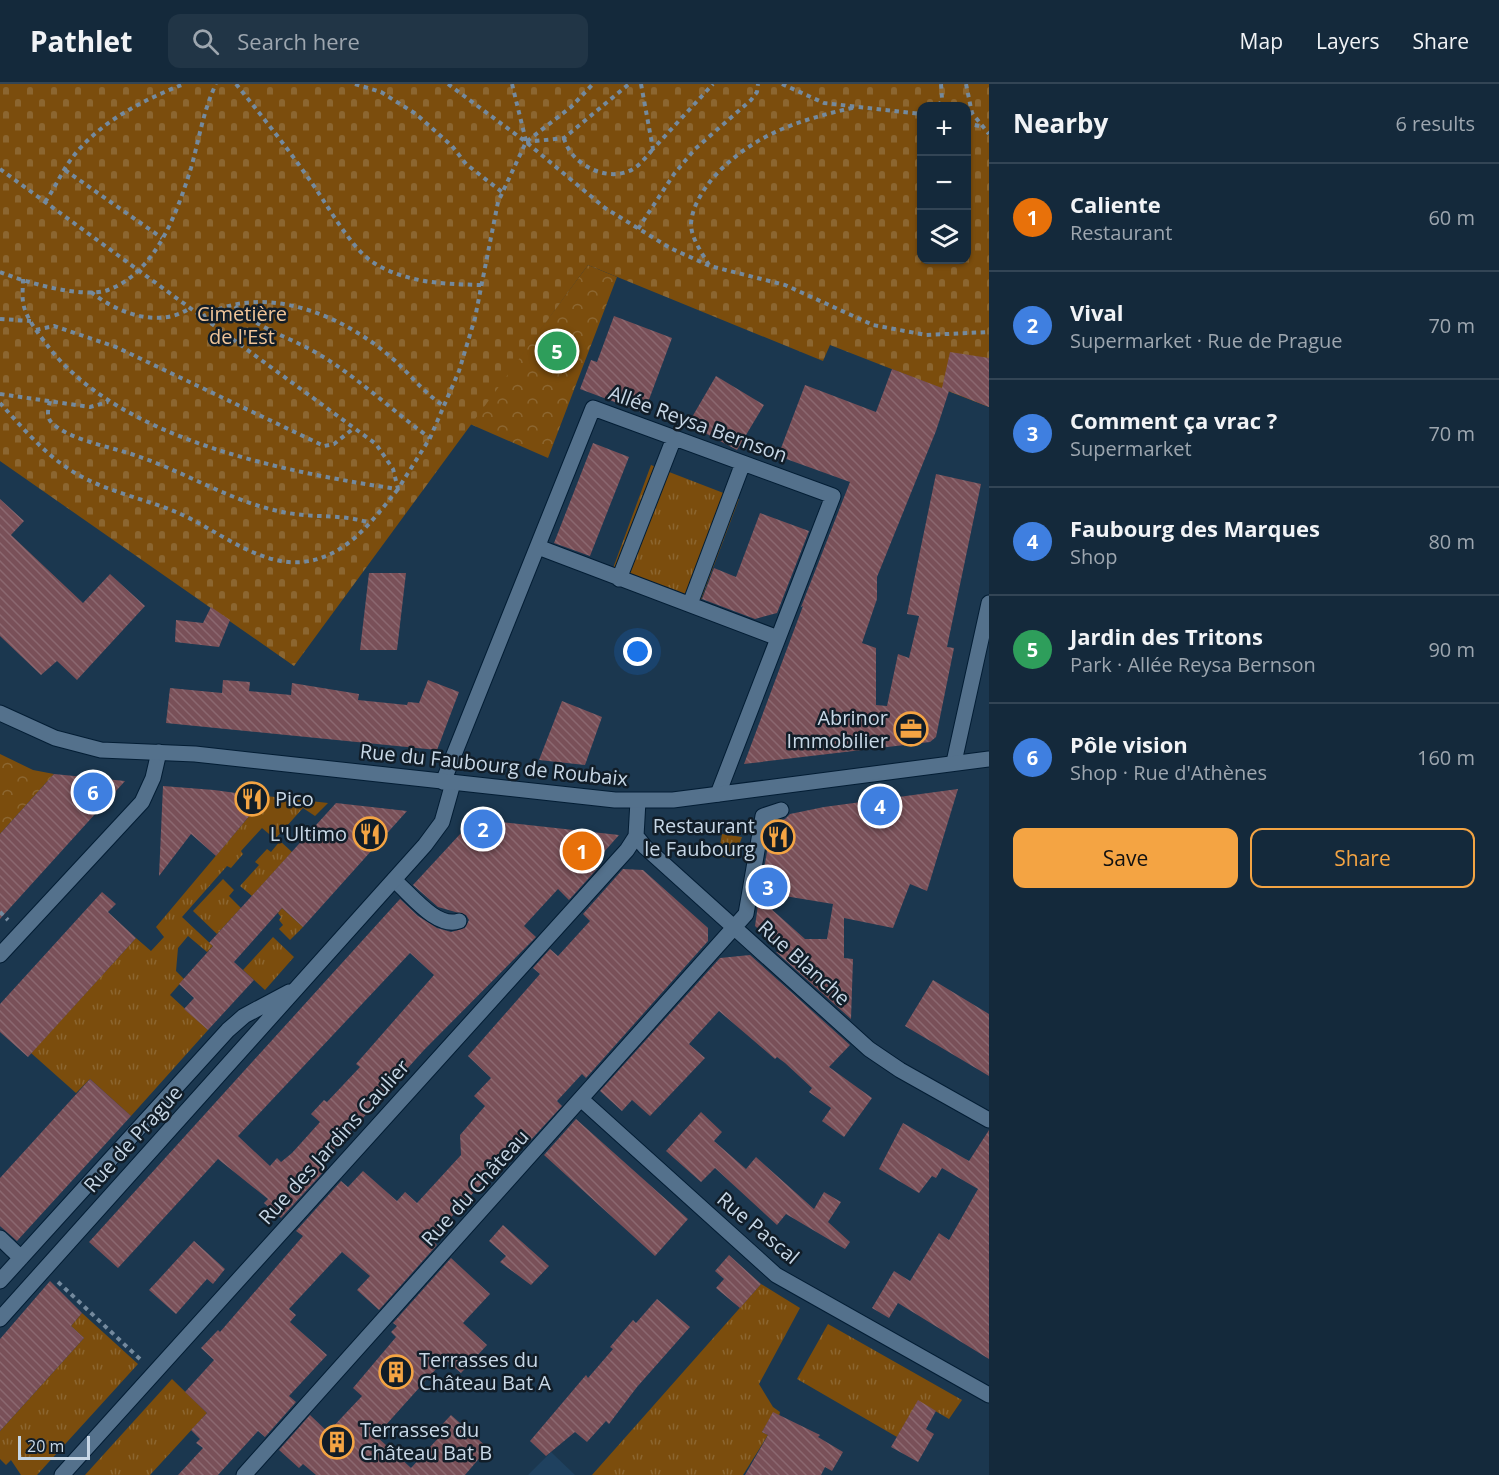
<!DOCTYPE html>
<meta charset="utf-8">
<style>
body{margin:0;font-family:"Open Sans",sans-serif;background:#213546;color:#f1f3f6}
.controls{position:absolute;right:18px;top:18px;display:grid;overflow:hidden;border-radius:12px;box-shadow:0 2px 4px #0004}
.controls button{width:54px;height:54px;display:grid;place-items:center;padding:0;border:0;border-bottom:2px solid #334555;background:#14293b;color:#f1f3f6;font:30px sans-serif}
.scale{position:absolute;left:18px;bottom:15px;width:72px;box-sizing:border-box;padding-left:6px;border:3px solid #c7d7e6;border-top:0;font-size:16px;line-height:21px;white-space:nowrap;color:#c7d7e6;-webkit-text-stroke:4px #111d28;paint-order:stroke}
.you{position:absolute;left:638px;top:568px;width:21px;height:21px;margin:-15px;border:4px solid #fff;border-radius:50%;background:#1a73e8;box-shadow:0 0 0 9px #1a73e833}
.badge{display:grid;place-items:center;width:39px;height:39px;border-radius:50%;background:#f4a443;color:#fff;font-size:20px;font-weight:700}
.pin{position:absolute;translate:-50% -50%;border:3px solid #fff;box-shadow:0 2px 6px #0006}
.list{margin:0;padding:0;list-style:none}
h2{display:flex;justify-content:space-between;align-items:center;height:78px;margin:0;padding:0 24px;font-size:26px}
h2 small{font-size:20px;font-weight:400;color:#9da6af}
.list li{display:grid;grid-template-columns:39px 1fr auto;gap:18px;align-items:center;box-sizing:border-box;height:108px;padding:0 24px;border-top:2px solid #334555}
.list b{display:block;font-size:22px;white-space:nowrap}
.list p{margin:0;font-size:20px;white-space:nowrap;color:#9da6af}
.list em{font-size:20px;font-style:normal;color:#9da6af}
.actions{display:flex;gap:12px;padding:18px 24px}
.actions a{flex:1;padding:14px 0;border:2px solid #f4a443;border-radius:12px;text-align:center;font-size:21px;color:#f4a443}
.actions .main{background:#f4a443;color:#111}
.icon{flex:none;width:33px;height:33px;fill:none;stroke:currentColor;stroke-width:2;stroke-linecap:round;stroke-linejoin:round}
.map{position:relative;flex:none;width:989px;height:1391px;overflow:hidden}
header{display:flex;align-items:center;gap:36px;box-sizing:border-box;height:84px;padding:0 30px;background:#14293b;border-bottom:2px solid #334555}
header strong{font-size:28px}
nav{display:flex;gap:33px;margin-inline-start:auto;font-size:21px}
.search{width:420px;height:54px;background:#213546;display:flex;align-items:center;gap:15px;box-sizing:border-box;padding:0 21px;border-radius:12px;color:#9da6af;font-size:22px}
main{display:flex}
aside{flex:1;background:#14293b}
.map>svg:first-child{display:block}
.built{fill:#1f415f}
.grass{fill:url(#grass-tufts)}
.forest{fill:url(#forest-crowns)}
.cemetery{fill:url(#cemetery-stones);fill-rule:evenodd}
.building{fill:url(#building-back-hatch);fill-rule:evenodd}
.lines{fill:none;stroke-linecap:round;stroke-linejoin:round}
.lane-casing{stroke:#031d34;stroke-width:17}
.street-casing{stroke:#031d34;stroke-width:17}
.secondary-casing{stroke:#031d34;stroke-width:17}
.path{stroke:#748a9e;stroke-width:4;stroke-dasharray:4.5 4.5;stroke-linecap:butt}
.lane{stroke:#54718c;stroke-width:15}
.street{stroke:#54718c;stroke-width:15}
.secondary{stroke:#54718c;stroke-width:15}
.labels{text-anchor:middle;stroke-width:5;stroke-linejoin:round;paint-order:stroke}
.park-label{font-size:20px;fill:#f1c598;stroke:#111d28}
.street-label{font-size:20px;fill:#c7d7e6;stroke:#111d28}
.poi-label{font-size:20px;fill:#c7d7e6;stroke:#111d28;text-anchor:end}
</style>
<header>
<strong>Pathlet</strong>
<div class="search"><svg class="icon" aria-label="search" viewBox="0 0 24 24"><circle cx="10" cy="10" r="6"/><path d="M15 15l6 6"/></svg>Search here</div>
<nav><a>Map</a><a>Layers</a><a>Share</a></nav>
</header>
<main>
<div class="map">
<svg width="989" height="1391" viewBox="0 0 989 1391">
<defs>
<pattern id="grass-tufts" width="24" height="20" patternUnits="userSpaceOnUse" patternTransform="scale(1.5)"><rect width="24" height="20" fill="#7b4d0d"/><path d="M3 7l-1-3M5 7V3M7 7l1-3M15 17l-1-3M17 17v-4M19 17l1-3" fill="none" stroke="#8c6630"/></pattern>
<pattern id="forest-crowns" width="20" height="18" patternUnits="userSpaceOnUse" patternTransform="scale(1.5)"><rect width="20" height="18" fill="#7b4d0d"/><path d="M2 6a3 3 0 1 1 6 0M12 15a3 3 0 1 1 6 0" fill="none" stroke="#8c6630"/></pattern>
<pattern id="cemetery-stones" width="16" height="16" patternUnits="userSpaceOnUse" patternTransform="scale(1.5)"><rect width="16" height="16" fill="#7b4d0d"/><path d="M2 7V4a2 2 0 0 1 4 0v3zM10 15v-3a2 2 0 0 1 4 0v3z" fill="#8c6630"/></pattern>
<pattern id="building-back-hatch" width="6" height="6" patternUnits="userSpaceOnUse" patternTransform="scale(1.5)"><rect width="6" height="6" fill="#795058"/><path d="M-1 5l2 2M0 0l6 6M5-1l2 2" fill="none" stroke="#8b6870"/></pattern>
</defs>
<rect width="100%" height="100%" fill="#1b374f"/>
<path class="built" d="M551,1368l24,23h-47z"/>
<path class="grass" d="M651,381l88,34 -40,106 -87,-34z
M266,712l62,7 -13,13 -12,-8 -28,31 -13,-11 -21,23 2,3 -12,14 -4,-2 -45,51 31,29 -6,6 -19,-16 -10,12 -2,23 8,8 -14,16 38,35 -77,86 -41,-37 -14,14 -45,-40 105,-115 15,13 13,-14 -8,-10z
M722,750l20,3 -8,22 -16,-3z
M280,757l12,11 -40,44 -12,-10 19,-21 -4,-3 12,-13 4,3z
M223,795l11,11 -5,6 12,12 -24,26 -24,-23z
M282,824l21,19 -13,13 -11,-11 4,-4 -4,-5 2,-3 -3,-4z
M273,853l21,20 -29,33 -22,-20z
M761,1200l39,24 -41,76 14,23 7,5 -1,4 -6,-3 -11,19 6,3 -25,40h-151z
M82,1229l56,51 -101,111h-16l-10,-15 -5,5 -6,-6v-28l84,-93 -13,-12z
M828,1240l134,76 -13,19 -31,-18 -21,36 -100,-58z
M172,1295l35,34 -57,62h-65z"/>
<path class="forest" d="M588,181l29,12 -69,181 -78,-34z
M0,670l33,16 21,4 -54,60z"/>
<path class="cemetery" d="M0,0h989v323l-159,-62 -7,16 -235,-96 -294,401 -294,-205zM922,22h44v154h-44z"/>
<path class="building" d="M614,232l58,22 -28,75 -64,-24 11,-29 6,2z
M950,268l39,6v49l-40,-16 -13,40 -59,146v22l-15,44 14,5v57l11,1 11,-52 11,4 10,-42 -12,-2 29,-140 45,10 -34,163 7,1 -18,89 -6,5 -186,22 59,-158 -2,1 49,-125 -72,-26 27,-71 71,27 16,-43 50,19z
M716,292l48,29 -27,45 -49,-26z
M593,359l36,14 -39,99 -36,-13z
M0,415l24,22 -13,14 72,68 27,-29 35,32 -68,74 -20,-19 -16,14 -41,-39z
M760,429l49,18 -32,82 -22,6 -53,-20 12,-31 22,9z
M369,489h37l-9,77h-37z
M211,523l19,13 -11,27 -44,-5 1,-22 27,3z
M223,596l27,2 -1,9 42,4 1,-12 67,11 -1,6 49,5 1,-3 11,1 9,-23 31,12 -22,58 -271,-27 4,-35 52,5z
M562,617l40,16 -17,48 -46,-5z
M54,690l71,7 -125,138v-85z
M163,702l51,4 51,7 -49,59 -25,-22 -32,42z
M958,705l-31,102 -17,-7 -17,44 -49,-10v40l9,1 -2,60 -75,-67 7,-1 -28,-25 4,-28 46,41h22l6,-35 -73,-12 12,-69 13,-4 5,-5 34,-7z
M336,719l71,8 -104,116 -21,-19 -48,54 20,18 -46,50 -24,-21 10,-11 -15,-14 34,-38 -4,-3z
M474,735l145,16 -30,34h8l-28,31 -11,-11 -34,37 12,11 -112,113 -80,89 -23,24 6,5 -46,50 -17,-15 4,-4 -50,-40 -100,109 -29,-26 311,-343 18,17 19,12 14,4 14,-4 4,-8 -3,-5 -28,-8 -25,-22zM410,869l24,22 -78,89 4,3 -33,35 -3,-2 -13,14 9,8 -28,31 -11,9 -4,-4 -7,8 -32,-30z
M623,785l20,1 65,58v13l-122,137 -4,-4 -25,27 5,5 -33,36 -5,-5 -70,77 -22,26 5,5 -58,65 -22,-20 13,-14 -28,-24 -53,57 7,6 -6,7 37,33 -38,41 7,6 -31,35 -7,-6 -40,44h-40l25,-27 -7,-5 4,-4 -9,-9 16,-17 -22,-21 29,-32 -13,-12 17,-18 2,2 83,-96 -7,-5 45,-50 7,6 15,-16 34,30 8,-9 12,11 44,-48 -1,-20 25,-29 -11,-10 17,-18 -23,-22 72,-82 -7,-6 17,-19 8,7 32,-35 -7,-7z
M102,808l14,12 -8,8 28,26 -108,119 -28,-25v-28z
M750,871l100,90 -21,22 43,31 -28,39 -22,-16 9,-13 -22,-16 3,-4 -27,-25 -8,-6 -2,2 -56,-48 -30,33 16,14 -55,58 -18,-16 -10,11 -22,-20 120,-133z
M933,896l56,34v62l-84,-50z
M90,995l41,37 -114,125 -17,-15v-48z
M701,1028l21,20 -8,9 32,28 10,-12 58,52 10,-17 17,10 -13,20 22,20 -5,7 -59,-35 -9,11 -62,-57 -14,14 -35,-31z
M576,1035l112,100 -33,37 -111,-101z
M903,1039l66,38 20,-31v229l-91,-56 -9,15 -17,-10 22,-37 16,10 29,-48 10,7 29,-51 -36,-21 -6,10 -4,-2 -13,17 -40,-24z
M503,1141l46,41 -18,19 -31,-23 6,-6 -17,-15z
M194,1157l31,28 -12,15 -6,-5 -31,35 -27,-24z
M729,1171l32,29 -21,24 -24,-20 8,-9 -9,-8z
M451,1174l39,36 -27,29 24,22 -26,28 -16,-14 -69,77 35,32 30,-33 -5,-4 15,-16 37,33 -23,27h-149l-13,-11 -4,4 -20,-18 31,-35 18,17 34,-36 -9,-8 43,-51 -5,-5 6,-6 -4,-3z
M50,1197l32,32 -11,13 13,12 -84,93v-92z
M657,1215l33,28 -53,60 -28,37 -3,-3 -19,21 -12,-10 -29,24 -16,-15 56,-66 2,3 25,-29 -3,-2 23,-27 3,3z
M918,1316l18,11 -10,18 8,5 -16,28 -27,-15z
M773,1328l47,23 -2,2 25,15 -11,19 -7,-4 -4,8h-76l23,-40 -6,-3z"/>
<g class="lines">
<defs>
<path id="lane" d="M394,796c16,13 42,49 65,41"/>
<path id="street" d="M538,463l240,91
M619,495l55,-141
M690,520l53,-141
M954,678l35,-159
M443,698l150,-374 240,88 -115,298
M638,717l-2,35 9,11 224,202 31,21 89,50
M0,871l142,-153 11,-24 6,-26
M582,1016l194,175 213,120
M0,1154l21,20
M0,1197l228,-251 16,-14 45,-24
M0,1235l425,-474 17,-23 11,-39
M62,1391l565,-625 9,-14
M244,1391l502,-561 17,-98 18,-6"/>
<path id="secondary" d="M0,629l55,25 46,12 94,4 420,46h58l316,-41"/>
</defs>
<use href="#lane" class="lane-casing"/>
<use href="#street" class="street-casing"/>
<use href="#secondary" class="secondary-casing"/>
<path class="path" d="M236,0c25,31 50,62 73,95 17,23 41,69 65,84 33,20 69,21 107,22
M355,0l26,8 35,22 36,32 14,18 36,28
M448,0l78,58 79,66 65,40 40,18 75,19 88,40 53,10 63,-3
M512,0l14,57
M641,0l12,65 60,-65
M782,0l42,19 98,11
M966,0l6,29 17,21
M939,22l3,-7 -1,-15
M966,39l17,4
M564,54c6,26 44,46 69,31 7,-4 14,-13 20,-20
M526,58l38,-4 65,-54
M0,85l376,275 17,25 5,20 32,-51 29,-67 16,-53 23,-116 28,-60 45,-35 22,-23
M65,86l97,68
M45,118c10,-14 17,-31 27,-44 27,-36 71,-58 112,-74
M638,145l36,-55 21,-25 56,-49 6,-8 1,-8
M709,181c-7,-12 -18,-27 -18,-41 1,-17 11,-32 21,-45 40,-45 87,-59 144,-72
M0,188c24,10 83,27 108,18 48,-18 69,-77 83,-122 8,-28 12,-57 25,-84
M23,195c0,8 -1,16 0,23 2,15 15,31 24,43 72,95 238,127 350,144
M91,208c26,21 68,37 99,16
M235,222c23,23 52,30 80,46 42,24 76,58 115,86
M202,233c62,-36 143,-1 191,42 18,16 31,34 51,47
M0,235l31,2
M36,246l18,-4 62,21 208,99 10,-2 20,-16
M0,310l90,13 18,-5
M50,317c-2,8 -4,16 2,22 19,18 61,24 85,33 51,17 98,48 151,57 27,5 56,1 82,10
M0,319c20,22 42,48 66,64 32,23 74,30 110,45 39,16 81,54 126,50 44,-4 70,-41 96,-73
M0,828l8,8
M58,1198l84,79"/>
<use href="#lane" class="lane"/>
<use href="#street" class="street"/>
<use href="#secondary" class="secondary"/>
</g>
<defs>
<symbol id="office-ring" viewBox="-11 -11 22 22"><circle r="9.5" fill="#111d28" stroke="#f4a443" stroke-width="1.5"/><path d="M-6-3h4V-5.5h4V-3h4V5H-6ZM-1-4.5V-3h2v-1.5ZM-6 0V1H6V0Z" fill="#f4a443"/></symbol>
<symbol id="restaurant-ring" viewBox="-11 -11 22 22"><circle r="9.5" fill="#111d28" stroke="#f4a443" stroke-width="1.5"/><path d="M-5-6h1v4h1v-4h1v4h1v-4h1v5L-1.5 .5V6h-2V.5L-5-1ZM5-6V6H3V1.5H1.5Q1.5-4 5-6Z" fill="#f4a443"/></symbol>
<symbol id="building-ring" viewBox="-11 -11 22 22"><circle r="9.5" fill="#111d28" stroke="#f4a443" stroke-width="1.5"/><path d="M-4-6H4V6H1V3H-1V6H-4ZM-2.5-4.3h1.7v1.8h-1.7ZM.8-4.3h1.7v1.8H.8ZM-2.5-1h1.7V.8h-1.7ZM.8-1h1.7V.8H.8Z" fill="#f4a443"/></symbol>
</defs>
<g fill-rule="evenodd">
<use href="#office-ring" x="892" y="626" width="38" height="38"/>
<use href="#restaurant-ring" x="233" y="696" width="38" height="38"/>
<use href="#restaurant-ring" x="351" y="731" width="38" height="38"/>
<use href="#restaurant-ring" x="759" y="734" width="38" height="38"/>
<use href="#building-ring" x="377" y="1269" width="38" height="38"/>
<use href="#building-ring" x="318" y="1339" width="38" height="38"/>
</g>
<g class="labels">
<g class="park-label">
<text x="242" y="237">Cimetière<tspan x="242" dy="23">de l'Est</tspan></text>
</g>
<g class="street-label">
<text transform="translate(698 340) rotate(20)" y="7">Allée Reysa Bernson</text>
<text transform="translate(494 681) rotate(6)" y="7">Rue du Faubourg de Roubaix</text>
<text transform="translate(804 879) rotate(42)" y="7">Rue Blanche</text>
<text transform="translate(133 1055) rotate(-48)" y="7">Rue de Prague</text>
<text transform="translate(334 1058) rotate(-48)" y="7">Rue des Jardins Caulier</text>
<text transform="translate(475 1104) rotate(-48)" y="7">Rue du Château</text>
<text transform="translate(758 1144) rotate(40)" y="7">Rue Pascal</text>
</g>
<g class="poi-label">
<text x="888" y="641">Abrinor<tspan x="888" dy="23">Immobilier</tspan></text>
<text x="275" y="722" text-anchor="start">Pico</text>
<text x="755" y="749">Restaurant<tspan x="755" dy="23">le Faubourg</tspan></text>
<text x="347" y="757">L'Ultimo</text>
<text x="419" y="1283" text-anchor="start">Terrasses du<tspan x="419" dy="23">Château Bat A</tspan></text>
<text x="360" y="1353" text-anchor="start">Terrasses du<tspan x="360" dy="23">Château Bat B</tspan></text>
</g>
</g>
</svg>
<div class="controls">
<button>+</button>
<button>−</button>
<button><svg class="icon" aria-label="layers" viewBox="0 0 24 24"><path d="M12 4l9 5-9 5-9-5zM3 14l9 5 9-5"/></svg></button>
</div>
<div class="scale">20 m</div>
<div class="you"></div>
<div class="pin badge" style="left:582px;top:767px;background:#e8710a">1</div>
<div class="pin badge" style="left:483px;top:745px;background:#3f7fe0">2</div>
<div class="pin badge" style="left:768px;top:803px;background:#3f7fe0">3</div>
<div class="pin badge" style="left:880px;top:722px;background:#3f7fe0">4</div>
<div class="pin badge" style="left:557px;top:267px;background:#2e9e5b">5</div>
<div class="pin badge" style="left:93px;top:708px;background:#3f7fe0">6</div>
</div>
<aside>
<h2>Nearby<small>6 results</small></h2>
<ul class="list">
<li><span class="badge" style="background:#e8710a">1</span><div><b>Caliente</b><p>Restaurant</p></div><em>60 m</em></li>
<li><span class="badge" style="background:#3f7fe0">2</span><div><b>Vival</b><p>Supermarket · Rue de Prague</p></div><em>70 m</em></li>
<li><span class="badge" style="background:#3f7fe0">3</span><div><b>Comment ça vrac ?</b><p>Supermarket</p></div><em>70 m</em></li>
<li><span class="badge" style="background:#3f7fe0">4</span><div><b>Faubourg des Marques</b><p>Shop</p></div><em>80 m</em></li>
<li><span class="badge" style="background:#2e9e5b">5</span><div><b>Jardin des Tritons</b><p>Park · Allée Reysa Bernson</p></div><em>90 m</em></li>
<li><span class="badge" style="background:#3f7fe0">6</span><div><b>Pôle vision</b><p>Shop · Rue d'Athènes</p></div><em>160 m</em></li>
</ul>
<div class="actions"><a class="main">Save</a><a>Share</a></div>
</aside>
</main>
